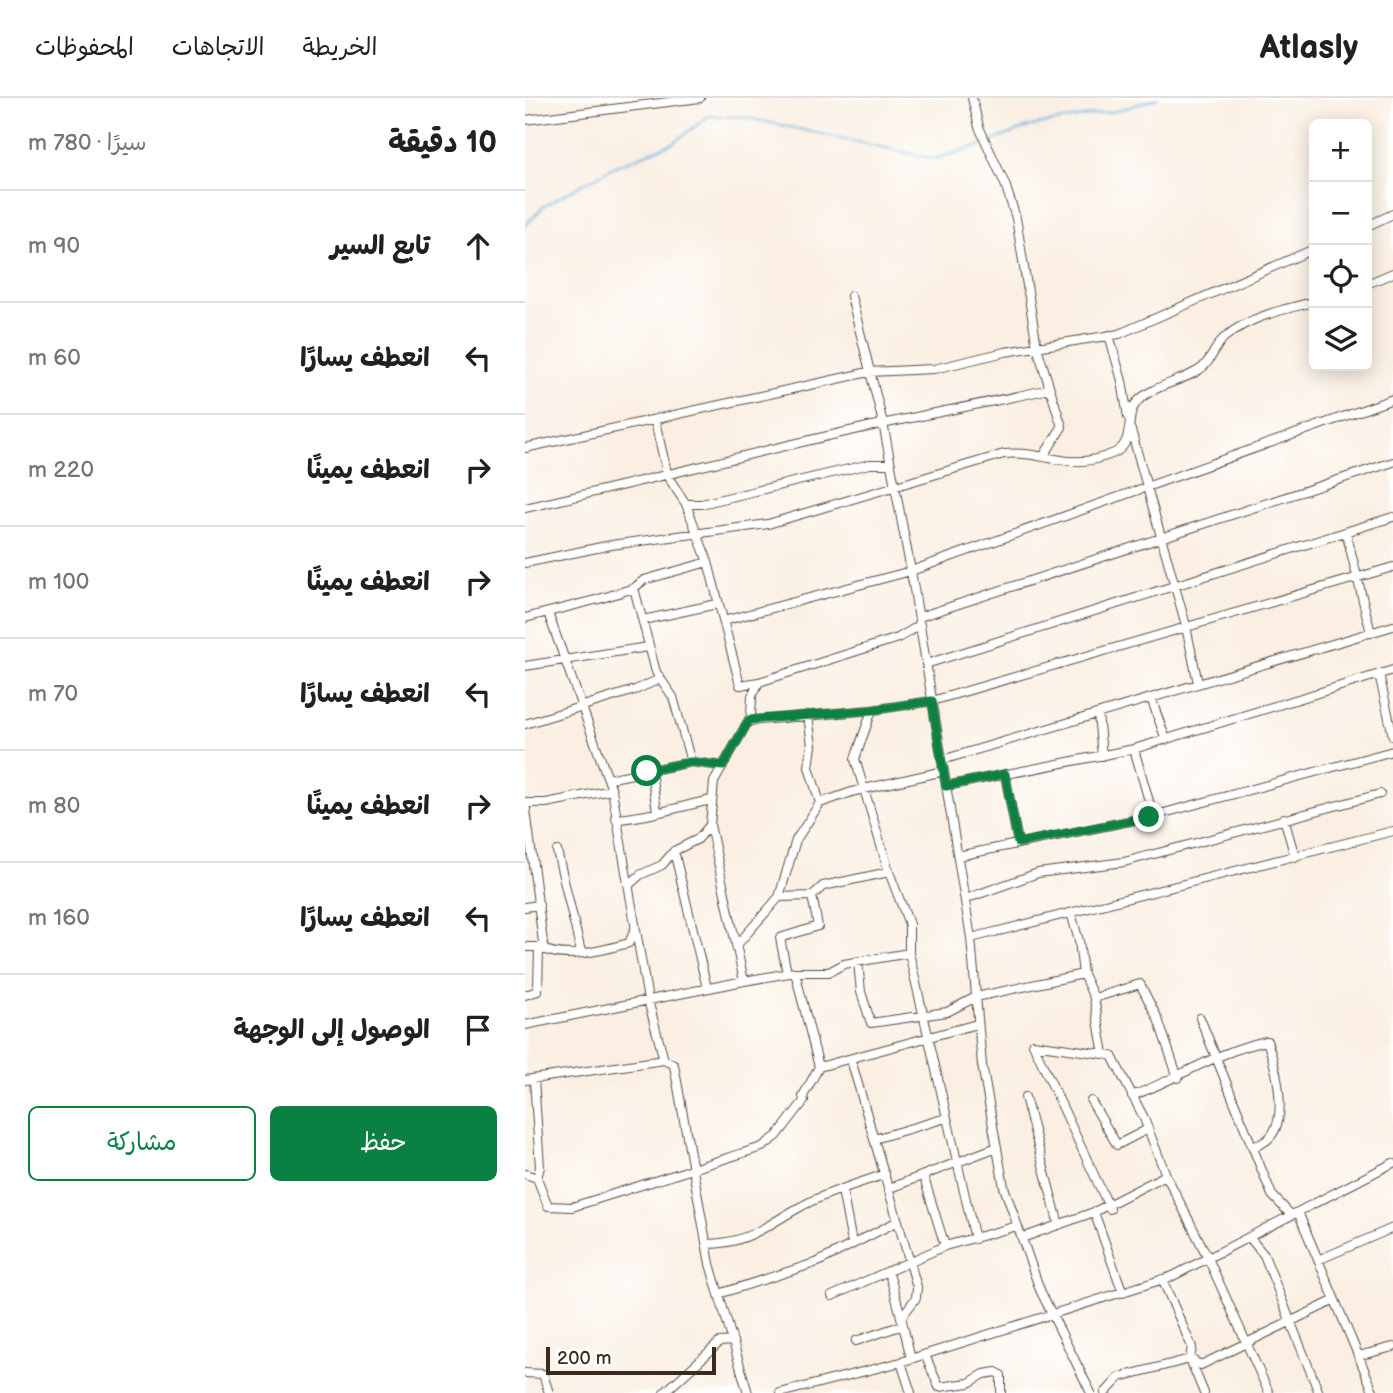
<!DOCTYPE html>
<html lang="ar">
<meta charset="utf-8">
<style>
body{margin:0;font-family:"Balsamiq Sans","Playpen Sans Arabic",sans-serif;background:#f6f6f6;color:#202124;direction:rtl}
.controls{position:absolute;right:21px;top:21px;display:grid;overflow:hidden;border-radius:10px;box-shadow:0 4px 18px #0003}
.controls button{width:63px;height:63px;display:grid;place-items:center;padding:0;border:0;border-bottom:2px solid #e0e0e0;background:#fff;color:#202124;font:35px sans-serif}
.scale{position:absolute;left:21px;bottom:18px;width:170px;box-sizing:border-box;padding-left:7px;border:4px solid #3b2a1e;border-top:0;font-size:19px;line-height:24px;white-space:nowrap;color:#3b2a1e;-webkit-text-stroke:5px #fff;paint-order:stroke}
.stop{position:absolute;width:21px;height:21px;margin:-16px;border:5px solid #0b8043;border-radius:50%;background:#fff}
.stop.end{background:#0b8043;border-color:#fff;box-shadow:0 2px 7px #0008}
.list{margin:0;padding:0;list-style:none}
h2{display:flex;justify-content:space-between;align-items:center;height:91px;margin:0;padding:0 28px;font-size:30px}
h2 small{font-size:23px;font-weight:400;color:#757577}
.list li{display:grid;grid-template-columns:46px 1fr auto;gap:21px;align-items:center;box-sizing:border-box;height:112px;padding:0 28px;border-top:2px solid #e0e0e0}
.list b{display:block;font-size:26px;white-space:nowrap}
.list em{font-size:23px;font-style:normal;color:#757577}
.actions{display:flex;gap:14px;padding:21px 28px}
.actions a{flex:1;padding:16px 0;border:2px solid #0b8043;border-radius:10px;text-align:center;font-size:24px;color:#0b8043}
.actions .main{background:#0b8043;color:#fff}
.icon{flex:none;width:38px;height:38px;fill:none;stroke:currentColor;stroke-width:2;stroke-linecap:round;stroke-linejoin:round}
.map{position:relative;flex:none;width:868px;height:1295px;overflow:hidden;direction:ltr}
header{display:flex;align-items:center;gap:42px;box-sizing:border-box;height:98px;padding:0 35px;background:#fff;border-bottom:2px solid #e0e0e0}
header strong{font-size:33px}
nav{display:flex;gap:38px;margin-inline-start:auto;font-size:24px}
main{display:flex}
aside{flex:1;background:#fff}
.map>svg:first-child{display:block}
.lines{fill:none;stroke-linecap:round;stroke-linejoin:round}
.stream{stroke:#66b2df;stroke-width:2}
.minor-casing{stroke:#58483b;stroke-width:10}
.minor{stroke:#fff;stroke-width:8}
.route{stroke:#0b8043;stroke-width:9}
</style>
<header>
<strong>Atlasly</strong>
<nav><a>الخريطة</a><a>الاتجاهات</a><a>المحفوظات</a></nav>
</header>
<main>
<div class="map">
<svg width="868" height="1295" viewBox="0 0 868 1295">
<rect width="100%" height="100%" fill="#fff"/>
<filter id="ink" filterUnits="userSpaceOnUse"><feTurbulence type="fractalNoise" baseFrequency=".0143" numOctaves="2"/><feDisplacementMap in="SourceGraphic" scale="14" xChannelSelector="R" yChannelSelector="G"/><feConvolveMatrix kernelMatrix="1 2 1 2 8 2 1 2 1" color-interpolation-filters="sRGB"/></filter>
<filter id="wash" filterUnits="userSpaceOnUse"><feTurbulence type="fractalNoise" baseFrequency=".00686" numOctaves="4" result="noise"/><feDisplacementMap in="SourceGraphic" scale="28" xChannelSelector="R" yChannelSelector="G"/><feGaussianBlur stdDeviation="1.57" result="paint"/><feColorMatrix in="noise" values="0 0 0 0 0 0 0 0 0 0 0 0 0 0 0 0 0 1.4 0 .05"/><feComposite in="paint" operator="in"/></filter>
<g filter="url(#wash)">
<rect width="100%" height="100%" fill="#faefe2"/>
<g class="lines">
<path class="stream" d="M465,44l41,-16 85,-15 42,-13
M0,128l19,-20 69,-39 60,-24 36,-27 35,1 191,42 50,-15"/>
</g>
</g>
<g filter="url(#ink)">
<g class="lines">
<defs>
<path id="minor" d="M447,0l7,29 26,57 11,34 21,129 25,80 -19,30
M0,22l175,-22
M842,128l26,-12
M842,186l26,-11
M326,198l32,127 28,148 60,367 11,127 22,122 36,103 51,103
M584,237l13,46 6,36
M130,323l13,56 18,27h15l169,-40h20
M606,332l54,192 13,61
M0,350l344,-76 65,-3 71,-17 114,-18 195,-85
M161,406l22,58
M0,410c120,-26 238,-59 357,-84 56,-12 112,-22 167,-35
M821,434l25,101
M0,465l86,-18 157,-21 236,-70c43,-4 64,19 110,-1 22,-10 10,-37 23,-51 14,-16 44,-20 62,-32 13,-8 15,-24 26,-33 24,-20 59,-28 89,-35
M109,490l22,84 17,25 18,65
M23,515l64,177 36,210 16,60
M394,519l474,-155
M0,520l74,-19 35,-11 10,-8 64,-18 32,123 19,-3
M118,522l74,-16
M198,523l188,-50 482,-172
M401,566l467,-147
M0,568l123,-19
M854,576l14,62
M626,600l15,42
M347,612l-17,49 34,113 20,52v29l66,286
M573,616l4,42
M283,617l4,31 -3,21 11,36
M224,623l123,-11 60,-9 461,-134
M0,626l110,-34 25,-11
M609,651l19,66
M417,662l451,-134
M126,674l6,39
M480,676l13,69
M83,681l83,-17 32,4
M421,688l188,-37 259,-79
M0,704l19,148
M0,705h21l66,-13
M759,720l11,39
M91,721c32,-2 63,-12 95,-19
M185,727l34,156
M32,753l24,101
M149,753l33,137
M433,758l191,-39 244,-66
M105,786l10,-9 22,-10 12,-14 24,-12 12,-14 4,-43 37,-66 1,-20 7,-14 139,-44 22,-13
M287,798l11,-10 66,-14
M254,799l33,-1 6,30 -38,12 7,35
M440,801l73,-26 86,-11 256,-68
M0,809l14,-2
M546,815l8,28 4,33 11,24 10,56 -71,-10 77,165
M446,840l422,-107
M212,847l42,-48 17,-57 24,-37 35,-12 89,-20
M0,849h14l-1,44 -13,4
M16,850c25,13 62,2 88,-5l6,-14
M333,864l3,30 10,31 76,-11 29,-15 107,-23
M569,900l46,-14 18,35 20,59
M675,920l72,177 19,20
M0,927l219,-44 51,-9h34l15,-8 65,-11
M579,956l8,2 31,60 23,59 42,83 61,135
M326,962l66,227 -1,11 -13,17
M294,969l158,-43
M9,981l6,88 -3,11 11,28 24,1 190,-60 15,-11 27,-35 -1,-5 16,-29 -24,-95
M0,982l139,-20 10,5 36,199 38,129
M607,998c45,-17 88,-46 135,-55 9,26 29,96 -13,105
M500,999l34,128
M566,1003l26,44 31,-16
M349,1041l72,-21
M0,1076l12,4
M398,1077l22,71
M365,1090l107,-41
M317,1092l10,53
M569,1114l29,81
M773,1114l76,181
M724,1139l15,18 55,138
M497,1140l72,-26 72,-37
M182,1146c41,0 61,-20 95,-38 25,-14 56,-22 83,-32
M793,1162l75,-32
M363,1173c10,30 16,58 23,88
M637,1181l30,68 -2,12 14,34
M194,1196l99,-32 80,-41
M307,1198l113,-50 72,-20
M331,1243l47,-16
M400,1257l14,32 30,-4 15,-9 12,-2 5,3v18
M833,1258l35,-9
M376,1264l10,31
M0,1275l18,1 6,19
M139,1295l56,-51 13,-1
M255,1295l121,-31 272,-86 220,-113
M580,1295l15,-16 70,-18 11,6 134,-65"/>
</defs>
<use href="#minor" class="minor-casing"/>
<use href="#minor" class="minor"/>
</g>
</g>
<g class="lines" filter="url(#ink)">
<path class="route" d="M122,673l44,-9 32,4 26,-46 123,-10 60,-9 14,85 59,-12 13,69 131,-26"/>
</g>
</svg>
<div class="controls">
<button>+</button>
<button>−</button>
<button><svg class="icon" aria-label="locate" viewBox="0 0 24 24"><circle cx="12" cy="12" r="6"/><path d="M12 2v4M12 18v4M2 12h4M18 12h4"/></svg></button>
<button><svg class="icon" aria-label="layers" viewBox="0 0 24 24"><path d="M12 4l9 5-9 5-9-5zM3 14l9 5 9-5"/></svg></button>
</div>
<div class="scale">200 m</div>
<div class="stop" style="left:122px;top:673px"></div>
<div class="stop end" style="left:624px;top:719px"></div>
</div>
<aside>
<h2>10 دقيقة<small>سيرًا · 780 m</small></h2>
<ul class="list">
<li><svg class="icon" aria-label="ahead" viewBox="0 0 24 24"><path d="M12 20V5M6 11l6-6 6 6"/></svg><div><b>تابع السير</b></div><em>90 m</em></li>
<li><svg class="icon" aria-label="left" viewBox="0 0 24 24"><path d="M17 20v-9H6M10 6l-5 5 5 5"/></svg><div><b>انعطف يسارًا</b></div><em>60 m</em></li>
<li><svg class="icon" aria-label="right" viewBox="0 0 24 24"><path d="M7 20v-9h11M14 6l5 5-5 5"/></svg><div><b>انعطف يمينًا</b></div><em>220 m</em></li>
<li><svg class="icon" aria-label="right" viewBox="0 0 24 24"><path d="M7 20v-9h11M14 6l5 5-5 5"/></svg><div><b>انعطف يمينًا</b></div><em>100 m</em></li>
<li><svg class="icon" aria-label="left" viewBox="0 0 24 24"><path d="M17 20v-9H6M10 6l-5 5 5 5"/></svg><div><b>انعطف يسارًا</b></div><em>70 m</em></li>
<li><svg class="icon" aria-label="right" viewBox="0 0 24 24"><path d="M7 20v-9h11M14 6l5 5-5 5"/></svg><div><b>انعطف يمينًا</b></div><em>80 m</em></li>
<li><svg class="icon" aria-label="left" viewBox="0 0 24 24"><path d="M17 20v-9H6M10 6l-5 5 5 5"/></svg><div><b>انعطف يسارًا</b></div><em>160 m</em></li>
<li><svg class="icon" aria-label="arrive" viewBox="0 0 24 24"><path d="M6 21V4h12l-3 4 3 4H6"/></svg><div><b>الوصول إلى الوجهة</b></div></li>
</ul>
<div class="actions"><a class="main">حفظ</a><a>مشاركة</a></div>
</aside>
</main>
